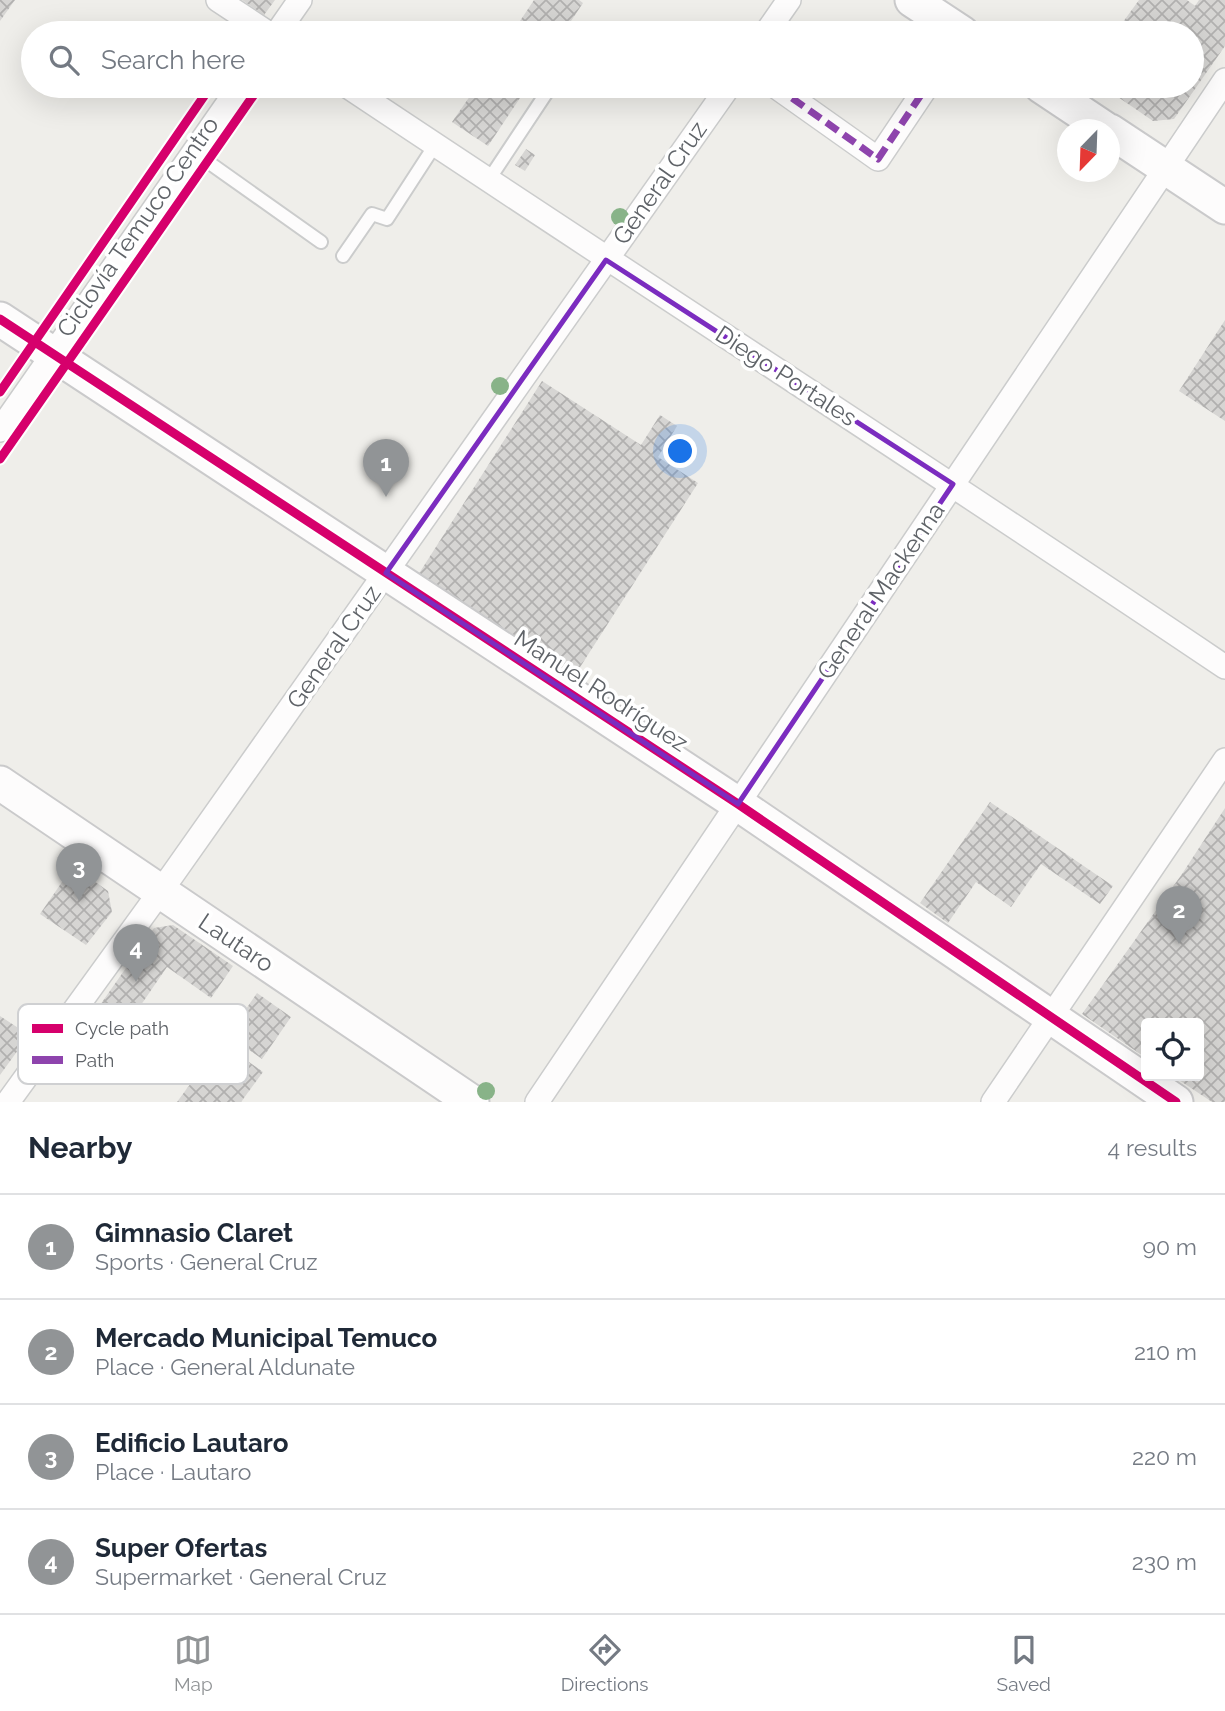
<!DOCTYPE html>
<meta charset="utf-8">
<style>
body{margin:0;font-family:Raleway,sans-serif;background:#f2f2f3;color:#1f2937}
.controls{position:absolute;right:21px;bottom:21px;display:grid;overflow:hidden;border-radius:7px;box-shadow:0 7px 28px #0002}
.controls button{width:63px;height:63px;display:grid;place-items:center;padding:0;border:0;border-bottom:2px solid #e0e1e3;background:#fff;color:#1f2937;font:35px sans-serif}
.compass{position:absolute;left:1057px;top:119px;width:63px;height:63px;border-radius:50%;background:#fff;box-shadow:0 7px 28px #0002;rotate:203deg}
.you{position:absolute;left:681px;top:452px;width:24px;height:24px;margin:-18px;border:5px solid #fff;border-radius:50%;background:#1a73e8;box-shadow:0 0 0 10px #1a73e833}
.badge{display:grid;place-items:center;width:46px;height:46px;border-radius:50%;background:#919496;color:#fff;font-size:23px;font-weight:700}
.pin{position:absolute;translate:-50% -58px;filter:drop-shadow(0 2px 4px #0008)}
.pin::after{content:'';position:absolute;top:37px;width:24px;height:21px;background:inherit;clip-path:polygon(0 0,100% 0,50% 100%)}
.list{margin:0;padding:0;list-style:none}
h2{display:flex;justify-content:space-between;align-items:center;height:91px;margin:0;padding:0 28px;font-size:30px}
h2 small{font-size:23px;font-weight:400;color:#747a83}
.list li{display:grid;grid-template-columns:46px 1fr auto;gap:21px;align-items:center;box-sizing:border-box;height:105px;padding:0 28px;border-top:2px solid #e0e1e3}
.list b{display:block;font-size:26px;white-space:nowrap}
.list p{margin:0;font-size:23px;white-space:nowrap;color:#747a83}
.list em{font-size:23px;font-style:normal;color:#747a83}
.icon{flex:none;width:38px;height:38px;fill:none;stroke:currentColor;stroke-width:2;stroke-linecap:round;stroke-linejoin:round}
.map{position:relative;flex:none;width:1225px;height:1102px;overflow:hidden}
.search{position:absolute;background:#fff;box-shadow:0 7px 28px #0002;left:21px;right:21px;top:21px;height:77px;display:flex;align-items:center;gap:18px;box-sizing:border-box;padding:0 24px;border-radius:38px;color:#747a83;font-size:26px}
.sheet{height:511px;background:#fff}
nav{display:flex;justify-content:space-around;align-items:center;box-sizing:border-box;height:98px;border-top:2px solid #e0e1e3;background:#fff;font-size:19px;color:#747a83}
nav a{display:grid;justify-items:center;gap:4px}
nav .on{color:#919496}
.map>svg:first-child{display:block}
.building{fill:url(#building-cross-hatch)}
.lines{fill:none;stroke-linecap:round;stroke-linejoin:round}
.lane-casing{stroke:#cbcccc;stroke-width:16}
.street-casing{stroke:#cbcccc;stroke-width:26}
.secondary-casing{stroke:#cacacb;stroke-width:37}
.lane{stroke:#fdfcfc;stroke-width:12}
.street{stroke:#fdfcfc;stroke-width:23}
.secondary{stroke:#fdfcfc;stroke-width:33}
.quiet{stroke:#8e44ad;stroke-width:7;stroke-dasharray:14 7;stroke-linecap:butt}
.cycleway-casing{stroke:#fff;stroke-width:13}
.cycleway{stroke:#d6006c;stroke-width:9}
.tree{fill:#88b388}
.marked{fill:none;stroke:#7b2cbf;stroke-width:5;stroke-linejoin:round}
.labels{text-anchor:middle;stroke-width:7;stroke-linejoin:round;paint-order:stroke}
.street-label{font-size:24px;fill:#5f6368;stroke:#fff}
.key{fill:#fff;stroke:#cfd0d2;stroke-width:2}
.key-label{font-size:19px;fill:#5f6368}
</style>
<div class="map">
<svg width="1225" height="1102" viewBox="0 0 1225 1102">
<defs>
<pattern id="building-cross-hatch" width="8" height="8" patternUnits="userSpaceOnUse" patternTransform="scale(1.75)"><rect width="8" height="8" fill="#d6d5d3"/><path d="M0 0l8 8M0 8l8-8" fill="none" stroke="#b1b0af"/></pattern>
</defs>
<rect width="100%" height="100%" fill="#efeeea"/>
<path class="building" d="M0,0h15l-15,21z
M242,0h33l-11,15z
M534,0h45l4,3 -20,30h-51z
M1139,0h48l8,6 4,-6h26v46l-51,73 -21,2 -51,-35h90v-53h-77z
M477,86h51l-40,60 -36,-24z
M526,149l9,6 -10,16 -10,-6z
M1225,320v101l-46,-30z
M542,381l99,64 19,-30 17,11 -19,31 40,26 -123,192 -157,-100z
M990,802l123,84 -13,18 -59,-40 -30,43 -35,-25 -28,41 -28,-20z
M1225,808v294h-13l-39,-26h26v-53h-53v35l-64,-44 100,-140z
M73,866l35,25 4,21 -26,33 -46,-31z
M173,925l60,41 -22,32 -44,-31 -46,67 -28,-19 61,-87z
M257,993l34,24 -29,42 -34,-24z
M0,1016l29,19 -29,40z
M221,1042l42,30 -22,30h-64z"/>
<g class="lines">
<defs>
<path id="lane" d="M587,33l1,-2
M194,152l127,90
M488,181l63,-95
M343,256l29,-42 15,5 48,-74"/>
<path id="street" d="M218,0l50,33
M277,33l23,-33
M766,33l23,-33
M347,86c292,195 587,385 878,581
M775,86l103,73 49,-73
M0,430l240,-344
M8,1102l165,-228 556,-788
M537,1102l688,-1022
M993,1102l232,-342"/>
<path id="secondary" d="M912,0l50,33
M1041,86l66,44
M1110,131l115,76
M0,319l738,485 438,298
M0,783l472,319"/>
</defs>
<use href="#lane" class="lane-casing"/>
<use href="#street" class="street-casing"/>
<use href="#secondary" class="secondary-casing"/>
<use href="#lane" class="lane"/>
<use href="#street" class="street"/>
<use href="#secondary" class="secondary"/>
<path class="quiet" d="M775,86l103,73 49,-73"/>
<defs>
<path id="cycleway" d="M0,319l738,485 438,298
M0,392l211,-306
M0,459l260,-373"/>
</defs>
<use href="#cycleway" class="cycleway-casing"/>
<use href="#cycleway" class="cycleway"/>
</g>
<g class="tree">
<circle cx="620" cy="217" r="9"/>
<circle cx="500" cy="386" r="9"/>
<circle cx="131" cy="956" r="9"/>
<circle cx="486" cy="1091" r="9"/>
</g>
<path class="marked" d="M606,260l347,224 -215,320 -352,-231z"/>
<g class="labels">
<g class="street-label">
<text transform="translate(660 183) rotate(-55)" y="8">General Cruz</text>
<text transform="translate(138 227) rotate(-55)" y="8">Ciclovía Temuco Centro</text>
<text transform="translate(786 376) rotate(33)" y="8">Diego Portales</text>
<text transform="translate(881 591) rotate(-56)" y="8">General Mackenna</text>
<text transform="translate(334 647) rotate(-55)" y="8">General Cruz</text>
<text transform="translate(601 691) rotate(33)" y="8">Manuel Rodríguez</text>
<text transform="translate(236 943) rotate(34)" y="8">Lautaro</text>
</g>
</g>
<rect x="18" y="1004" width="230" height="80" rx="10" class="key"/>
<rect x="32" y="1024" width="31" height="9" fill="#d6006c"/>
<rect x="32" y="1056" width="31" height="8" fill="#8e44ad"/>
<g class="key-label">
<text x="75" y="1035">Cycle path</text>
<text x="75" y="1067">Path</text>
</g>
</svg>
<div class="controls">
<button><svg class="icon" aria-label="locate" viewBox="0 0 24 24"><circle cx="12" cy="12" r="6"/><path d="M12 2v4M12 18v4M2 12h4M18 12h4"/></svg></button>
</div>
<svg class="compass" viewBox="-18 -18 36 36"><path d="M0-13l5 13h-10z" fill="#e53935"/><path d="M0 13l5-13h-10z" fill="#747a83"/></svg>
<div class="you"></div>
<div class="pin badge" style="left:386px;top:497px">1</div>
<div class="pin badge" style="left:1179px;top:944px">2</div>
<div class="pin badge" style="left:79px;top:901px">3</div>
<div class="pin badge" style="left:136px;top:982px">4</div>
<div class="search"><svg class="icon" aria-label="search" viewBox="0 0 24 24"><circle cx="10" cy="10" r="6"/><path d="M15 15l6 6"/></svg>Search here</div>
</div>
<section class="sheet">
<h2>Nearby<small>4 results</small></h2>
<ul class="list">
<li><span class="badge">1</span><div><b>Gimnasio Claret</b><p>Sports · General Cruz</p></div><em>90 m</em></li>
<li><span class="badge">2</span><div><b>Mercado Municipal Temuco</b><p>Place · General Aldunate</p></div><em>210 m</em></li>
<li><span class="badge">3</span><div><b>Edificio Lautaro</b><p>Place · Lautaro</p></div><em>220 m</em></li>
<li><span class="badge">4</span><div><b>Super Ofertas</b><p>Supermarket · General Cruz</p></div><em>230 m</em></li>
</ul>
</section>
<nav>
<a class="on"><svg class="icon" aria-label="map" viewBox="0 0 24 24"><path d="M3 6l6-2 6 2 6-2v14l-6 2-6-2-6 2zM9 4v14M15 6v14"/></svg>Map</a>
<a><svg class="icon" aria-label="directions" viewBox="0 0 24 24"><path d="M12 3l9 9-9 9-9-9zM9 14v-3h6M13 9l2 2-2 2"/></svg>Directions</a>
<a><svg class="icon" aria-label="saved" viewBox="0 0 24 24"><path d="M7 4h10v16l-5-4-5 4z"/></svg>Saved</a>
</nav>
